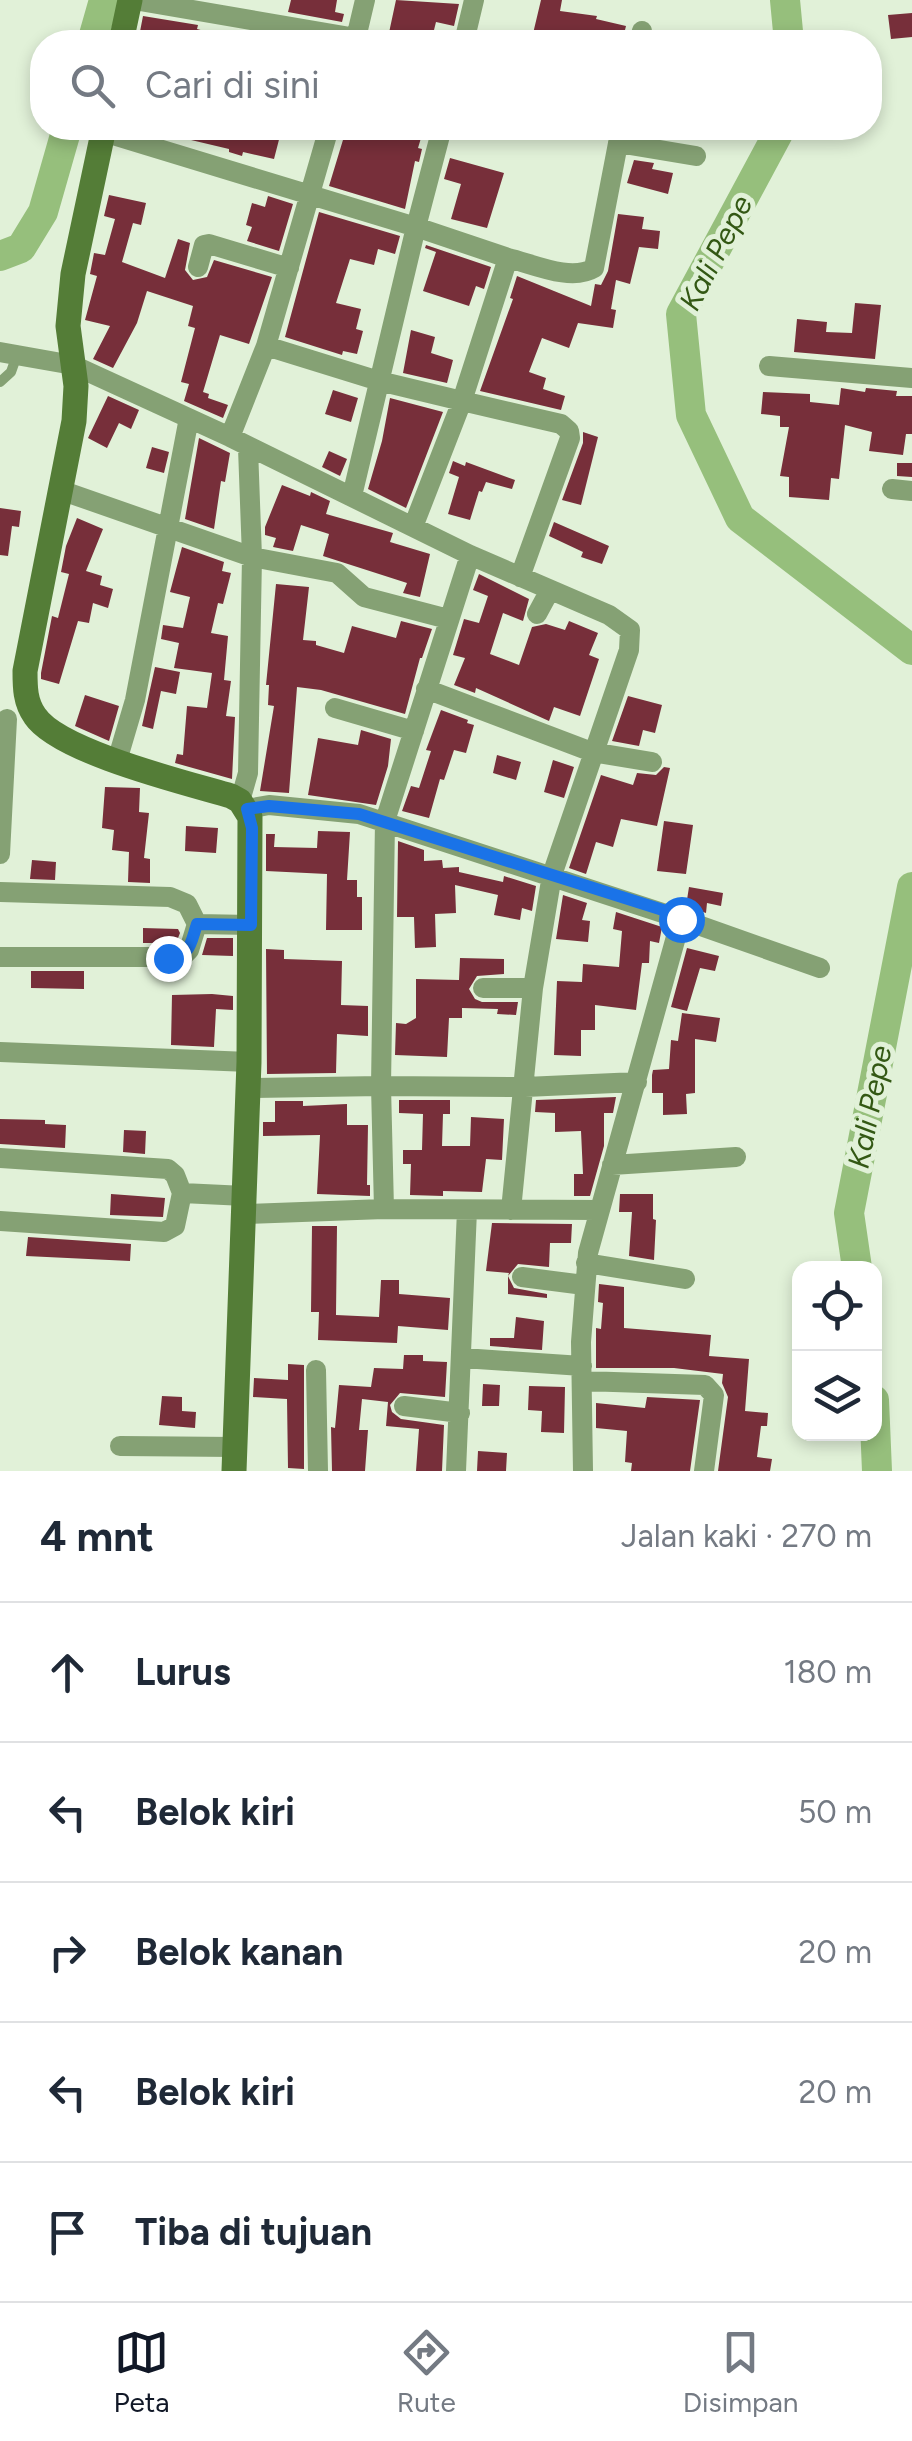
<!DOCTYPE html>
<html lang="id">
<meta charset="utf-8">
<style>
body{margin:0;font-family:Figtree,sans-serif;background:#f6f6f7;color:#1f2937}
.controls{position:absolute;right:30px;bottom:30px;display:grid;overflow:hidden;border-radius:20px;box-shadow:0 5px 15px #0003}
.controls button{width:90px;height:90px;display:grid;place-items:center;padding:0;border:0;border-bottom:2px solid #e0e1e3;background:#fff;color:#1f2937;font:50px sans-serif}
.stop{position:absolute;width:30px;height:30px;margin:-22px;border:8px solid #1a73e8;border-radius:50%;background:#fff}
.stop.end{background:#1a73e8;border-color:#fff;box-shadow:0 2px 10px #0008}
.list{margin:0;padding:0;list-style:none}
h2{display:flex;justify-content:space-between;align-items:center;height:130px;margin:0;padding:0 40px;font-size:42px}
h2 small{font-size:32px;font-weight:400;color:#747a83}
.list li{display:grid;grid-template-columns:65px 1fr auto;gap:30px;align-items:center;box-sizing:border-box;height:140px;padding:0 40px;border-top:2px solid #e0e1e3}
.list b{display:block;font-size:38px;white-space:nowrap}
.list em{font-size:32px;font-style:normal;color:#747a83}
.icon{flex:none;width:55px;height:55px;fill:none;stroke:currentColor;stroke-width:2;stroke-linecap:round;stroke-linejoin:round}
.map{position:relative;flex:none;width:912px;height:1471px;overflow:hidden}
.search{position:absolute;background:#fff;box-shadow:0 5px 15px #0003;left:30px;right:30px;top:30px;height:110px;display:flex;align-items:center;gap:25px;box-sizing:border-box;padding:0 35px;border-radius:40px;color:#747a83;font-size:38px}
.sheet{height:830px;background:#fff}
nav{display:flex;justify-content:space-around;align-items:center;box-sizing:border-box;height:140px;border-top:2px solid #e0e1e3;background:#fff;font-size:28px;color:#747a83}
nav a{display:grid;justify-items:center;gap:5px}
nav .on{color:#111827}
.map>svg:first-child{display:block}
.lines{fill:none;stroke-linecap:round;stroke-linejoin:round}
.river{stroke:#96bf7c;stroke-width:30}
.building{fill:#772f3a}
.lane{stroke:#85a174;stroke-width:10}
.street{stroke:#85a174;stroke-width:20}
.secondary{stroke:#547d37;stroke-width:25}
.route{stroke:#1a73e8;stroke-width:12}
.labels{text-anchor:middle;stroke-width:10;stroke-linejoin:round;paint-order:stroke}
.water-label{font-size:30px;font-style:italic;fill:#335814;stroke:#e1f1d8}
</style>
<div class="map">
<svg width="912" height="1471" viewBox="0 0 912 1471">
<rect width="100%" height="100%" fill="#e1f1d8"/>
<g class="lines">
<path class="river" d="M785,0l4,42
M92,42l12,-42
M781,128l-100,186 10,101 49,103 172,132
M0,256l21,-8 22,-36 24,-84
M857,1268l-8,-55 63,-326
M874,1400l3,71"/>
</g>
<path class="building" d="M291,0h46l-2,12 9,2 -2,8 -54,-10z
M396,0l63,4 -5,22 -18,-4 -5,20h-44z
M541,0h21l-2,11 37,5 -1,3 30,7 -4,16h-24l1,-4 -45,-6 -2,10h-21z
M912,13v24l-21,2 -3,-24z
M143,16l55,9 -1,4 33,9 -1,4h-91z
M193,128h34l25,8 3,-8h27l-8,31 -31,-7 -1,4 -13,-4v-3l-38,-9z
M394,128h30l-6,20 4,1 -3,13 -4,-1 -10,48 -76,-23 17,-56 45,10z
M450,158l54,15 -17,55 -36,-9 10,-35 -17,-5z
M634,160l20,3 -2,6 21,4 -5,21 -41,-11z
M109,195l37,8 -5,22 -8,-2 -11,39 43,16 13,-39 12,4 -5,27 8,10 14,-3 7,-17 58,17 -23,67 -29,-9 -17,57 6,2 -1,4 20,7 -5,13 -39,-17 5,-17 -8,-2 14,-54 -7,-2 5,-20 -46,-15 -10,32 -24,45 -20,-9 17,-33 -25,-6 12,-44 -7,-2 4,-21 11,2 10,-36 -11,-3z
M268,196l25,8 -14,47 -32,-10 5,-14 -6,-2 6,-22 13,4z
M319,212l81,24 -5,18 -17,-5 -4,16 -24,-6 -14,44 25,6 -5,20 7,2 -6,23 -14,-3 -1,4 -57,-18z
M618,214l26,3 -2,12 18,2 -2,18 -19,-2 -9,37 -14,-4 -5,29 5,1 -3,18 -35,-5 -9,25 -27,-10 -13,34 17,6 -3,11 22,7 -4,14 -81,-19 33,-92 -3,-1 7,-22 74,30 4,-22 6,1 7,-14z
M426,245l65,22 -7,22 -8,-3 -7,20 -46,-15 13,-39 -11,-4z
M855,303l26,2 -6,54 -81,-7 3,-33 30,3 -1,10 26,1z
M411,330l24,7 -4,16 22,7 -6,23 -44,-10z
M841,388l24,4 1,-4 31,3 -1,5h16v38h-6l-3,21 -34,-4 3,-19 -27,-7 -6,54 -8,-1 -2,22 -40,-3v-20l-9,-1 9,-49h-9v-11l-19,-2 2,-22 47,2v8l29,3z
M333,390l25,8 -7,24 -26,-8z
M108,396l31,14 -8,19 -12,-6 -12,25 -19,-10z
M390,398l53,14 -37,96 -38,-19 14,-48z
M583,432l15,5 -17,68 -19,-5 21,-57z
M199,438l31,15 -5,29 -4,-1 -7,48 -29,-10z
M152,447l17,5 -5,21 -18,-5z
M329,451l18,8 -7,17 -18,-9z
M453,461l12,5 1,-4 49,18 -3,9 -26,-7 -4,10 -3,-1 -9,29 -22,-6 11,-37 -10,-4z
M897,463h15v14l-15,-1z
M282,485l28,11 1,-4 19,9 -4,13 67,19 -3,9 40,12 -10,43 -17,-4 4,-10 -84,-27 6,-22 -28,-9 -8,26 -20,-4 3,-9 -11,-3v-8z
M0,508l21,3 -2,16 -7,-1 -4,30 -8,-1z
M77,518l26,11 -17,42 16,5 -2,9 13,4 -5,19 -15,-5 -4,20 -11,-2 -19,63 -18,-5v-6l11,-57 6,2 11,-44 -8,-2 5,-26z
M554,522l55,24 -7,18 -21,-7 2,-5 -34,-16z
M182,547l42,15 -2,9 9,2 -8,31 -5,-1 -7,30 17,3 -4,44 7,1 -5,35 9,1 -3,62 -57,-16 2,-9 6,1 4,-49 20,2 5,-35 -38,-5 5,-25 -18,-4 2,-14 20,3 7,-31 -20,-5z
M479,574l50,25 -6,22 -20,-8 -13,41 29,11 13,-38 14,-3 19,6 4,-9 29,12 -9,22 10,4 -19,57 -26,-9 -5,14 -73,-33 -1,5 -21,-8 11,-27 -12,-3 11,-36 15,4 9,-27 -15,-6z
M276,584l33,3 -6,53 13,1v4l28,8 8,-27 44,12 5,-17 31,8 -10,29h-2l-15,56 -84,-24 -24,-3 -8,106 -29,-2 14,-85 -6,-1 1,-20h-3z
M155,667l25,5 -4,22 -15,-3 -8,38 -11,-3z
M85,695l34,11 -10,35 -34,-15z
M628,696l34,9 -7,28 -12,-3 -4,16 -27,-5z
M441,710l27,10 -1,3 7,2 -8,28 -12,-3 -10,30 -4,-1 -11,39 -27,-7 9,-25 8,2 12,-37 -5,-1z
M361,730l30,9 -3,27 -12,39 -68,-10 10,-57 40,7z
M497,755l24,7 -5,18 -23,-7z
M553,760l21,7 -10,31 -20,-6z
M664,767l6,1 -13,58 -36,-7 -8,28 -17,-5 -10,32 -17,-6 32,-93 32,10 4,-12 19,2z
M105,787l35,1 -1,24 10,1 -5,45 6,1v24l-22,-1 1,-30 -17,-2 2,-20 -12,-2z
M664,821l29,4 -7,49 -29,-3z
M186,826l32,2 -2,25 -31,-2z
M318,831l32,1 -3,48h10v17h5v33h-36l1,-56 -61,-3v-37h9l-1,13 43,1z
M398,841l26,9v11l18,-1 1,8 16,-1v5l44,10 1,-6 32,10 -4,25 -10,-3 -2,12 -26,-5 4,-20 -43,-10 1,28 -21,1 1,33 -21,1 -1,-31h-17z
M32,860l24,2 -1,18 -25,-1z
M689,887l34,6 -2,13 -14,-3 -1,10 -20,-7z
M563,895l24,8 -5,17 8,1 -2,21 -32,-3z
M616,912l46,15 -3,16 -9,-2 -1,22h-7l-6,47 -41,-5v25h-14v26l-27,-1 3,-74 25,1 1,-18 36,3 3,-36 -9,-2z
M143,928l35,1 2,4 -4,10h-33z
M207,938h26v18l-31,-1z
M687,948l32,8 -4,15 -15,-3 -13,43 -16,-4z
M266,949l18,1v9l58,2 -1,44 27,1v30l-31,-2 -1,39 -69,1z
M460,958l44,1v15l-27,2 -8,13 6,10 7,3h36l-2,13 -19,-1 1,-5 -36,-1v10h-13l-2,39 -52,-2 1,-32 10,1 10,-6v-39l43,1z
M31,971h53v18l-53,-1z
M212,994l21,2v14l-17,-1 -2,38 -43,-2 1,-50z
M682,1013l38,5 -4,24 -21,-3v54l-9,1 1,20 -24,1v-22h-11v-18l1,-5 16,-1 2,-29 7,1z
M616,1097l-3,16h-9v33l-14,50h-16v-22h9l-2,-43 -26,1v-19l-20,-1 1,-12z
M399,1100h51v14h-7l-1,32h28l1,-29 33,2 -2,41 -16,-1 -4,33 -39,-1v5l-33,-1 1,-31h-8v-14h19l1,-36 -24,-1z
M275,1101h28v5l44,-2v21h21l-1,60h3v11l-53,-2 3,-59 -57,1v-14h12z
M0,1119l45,1v4l21,1 -1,23 -65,-4z
M124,1130l22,1 -1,23 -22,-2z
M111,1194l54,4 -2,19 -53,-2z
M620,1194h33v25l3,1 -2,40 -25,-4 3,-44h-13z
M492,1223l80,1 -1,19h-21l-1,24 -31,-3 -10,12 1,-3 -23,-2z
M312,1226h25l-1,89 43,2 2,-37h18v14l51,4 -2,32 -50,-4 -1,17 -79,-3 1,-28h-8z
M28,1237l103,7 -1,17 -104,-5z
M508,1276l6,12 33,6v4l-39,-4z
M599,1284l25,3v41l87,7 -2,21 40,3 -4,52 23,2 -1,13h-6l-4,31 15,2 -2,12h-52l10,-74 -6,-14 1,-9 -49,-6h-78v-40l5,1 2,-26 -5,-1z
M516,1317l28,4 -2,29 -52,-4v-8h24z
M404,1355h19v6l24,1 -2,35 -45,-4 -10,12 2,7 9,7 43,6 -2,46h-26l3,-42 -33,-3 2,-24 -26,-3 -3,31h9l-3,41h-33l-1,-44 4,1 4,-43 32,2 3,-19 29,1z
M288,1364l16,1v104l-16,-1 -1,-69 -34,-2 1,-19 34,2z
M483,1384l17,1 -1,21h-17z
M529,1386l36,1 -1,46 -23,-1 1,-21 -14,-1z
M162,1396l20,1v14l14,1 -1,16 -36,-3z
M647,1397l53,3 -10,71h-59l1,-8 -7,-1 2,-31 -31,-3v-25l49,5z
M478,1451l29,2 -1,18h-29z"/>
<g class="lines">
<path class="lane" d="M0,382l11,-10 6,-17"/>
<path class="street" d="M134,0l222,38 9,-38
M464,42l10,-42
M639,42l3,-11
M103,132l313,95 26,-99
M618,143l78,13
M198,267l6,-22 5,-1 80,24
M266,346l113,35 83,20 46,-143c25,6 63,24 86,10l27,-140
M0,352l73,13 157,72 240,118 139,60 21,15 -1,20 -77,225 -19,113 -22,222
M769,366l143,12
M230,437l36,-91 63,-218
M892,489l20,2
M60,490l192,67 85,16 27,24 84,22
M352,496l64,-269 92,31
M413,527l49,-126 99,23 8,7 1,7 -50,139
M470,555l-85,266 -4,265 144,1 112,-5
M537,614l13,-24
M426,689l166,63 60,10
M335,708l79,23
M117,761l18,-61 54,-282
M240,801l8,-28 4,-216 -4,-109
M247,809l22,-4 90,9 322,105 -93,334 -7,89 2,129
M0,854l7,-135
M0,892l170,5 17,7 10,20 54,1
M681,919l139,49
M0,957h182l7,-7 8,-26
M483,988h50
M0,1052l249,10
M248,1088l133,-2 3,123
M0,1158l168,11 7,6 7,18 63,3
M612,1165l124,-8
M245,1214l139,-5 214,1
M0,1221l164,11 11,-6 7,-33
M586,1263l99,16
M522,1277l62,8
M463,1358l119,8
M316,1370l2,101
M583,1381l122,4 9,10 -10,76
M404,1406l56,7
M120,1446l115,1
M456,1471l11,-261"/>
<path class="secondary" d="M121,42l9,-42
M104,128l-31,146 -5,52 8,60 -2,35 -49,250c0,16 0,31 10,45 24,36 152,67 196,80l9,5 10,16 -1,245 -15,409"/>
</g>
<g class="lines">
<path class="route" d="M168,958c23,-2 22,-13 29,-34l54,1 1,-97 -5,-19 22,-3 90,8 307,97 15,8"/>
</g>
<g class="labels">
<g class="water-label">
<text transform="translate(716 253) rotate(-63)" y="10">Kali Pepe</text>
<text transform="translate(870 1107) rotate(-79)" y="10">Kali Pepe</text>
</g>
</g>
</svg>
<div class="controls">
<button><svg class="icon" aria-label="locate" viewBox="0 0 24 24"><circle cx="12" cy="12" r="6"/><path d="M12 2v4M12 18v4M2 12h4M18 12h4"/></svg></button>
<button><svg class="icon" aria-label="layers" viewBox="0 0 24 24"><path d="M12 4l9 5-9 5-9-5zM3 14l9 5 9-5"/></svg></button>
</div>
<div class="stop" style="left:681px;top:919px"></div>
<div class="stop end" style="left:168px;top:958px"></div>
<div class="search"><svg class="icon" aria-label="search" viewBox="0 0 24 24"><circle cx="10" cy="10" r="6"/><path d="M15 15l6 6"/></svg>Cari di sini</div>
</div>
<section class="sheet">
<h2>4 mnt<small>Jalan kaki · 270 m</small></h2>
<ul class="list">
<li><svg class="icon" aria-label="ahead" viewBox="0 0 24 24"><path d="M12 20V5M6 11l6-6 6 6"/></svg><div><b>Lurus</b></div><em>180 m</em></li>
<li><svg class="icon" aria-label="left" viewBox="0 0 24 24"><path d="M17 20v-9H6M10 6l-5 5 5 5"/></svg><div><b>Belok kiri</b></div><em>50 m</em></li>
<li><svg class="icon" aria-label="right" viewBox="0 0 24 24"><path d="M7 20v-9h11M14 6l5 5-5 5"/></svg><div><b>Belok kanan</b></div><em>20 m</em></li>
<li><svg class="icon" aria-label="left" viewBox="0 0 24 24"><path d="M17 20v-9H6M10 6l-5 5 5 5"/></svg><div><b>Belok kiri</b></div><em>20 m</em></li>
<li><svg class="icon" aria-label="arrive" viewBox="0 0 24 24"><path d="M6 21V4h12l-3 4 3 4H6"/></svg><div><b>Tiba di tujuan</b></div></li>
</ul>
</section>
<nav>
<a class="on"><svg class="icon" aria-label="map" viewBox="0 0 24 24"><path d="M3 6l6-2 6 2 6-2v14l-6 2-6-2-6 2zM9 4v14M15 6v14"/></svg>Peta</a>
<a><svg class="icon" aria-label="directions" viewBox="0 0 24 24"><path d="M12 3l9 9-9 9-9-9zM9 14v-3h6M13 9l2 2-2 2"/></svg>Rute</a>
<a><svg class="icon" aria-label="saved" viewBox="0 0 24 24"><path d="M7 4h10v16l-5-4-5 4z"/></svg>Disimpan</a>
</nav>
